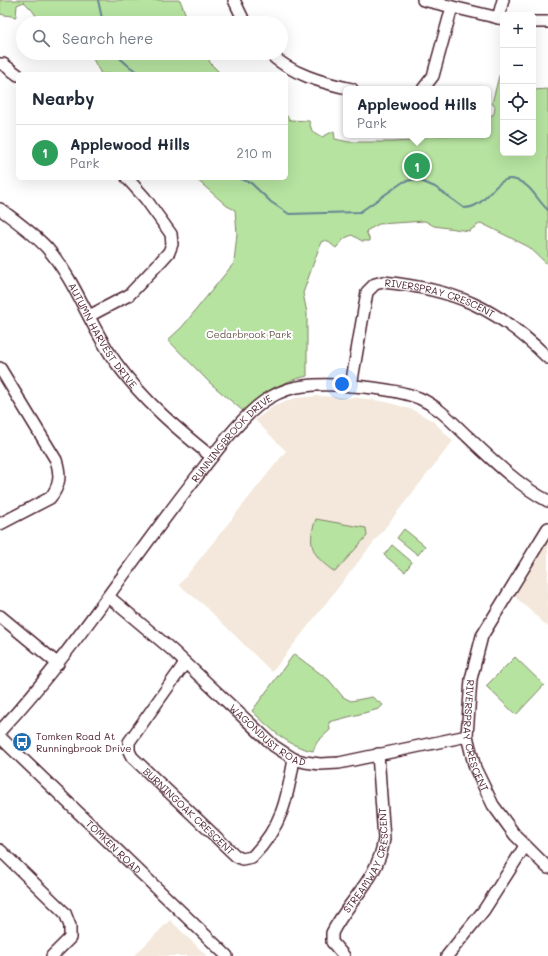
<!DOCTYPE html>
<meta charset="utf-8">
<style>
body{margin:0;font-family:Mali,sans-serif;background:#f2f2f3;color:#1f2937}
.controls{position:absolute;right:12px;top:12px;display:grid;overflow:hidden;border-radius:6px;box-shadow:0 4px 16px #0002}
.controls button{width:36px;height:36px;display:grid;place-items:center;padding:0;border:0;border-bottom:1px solid #e0e1e3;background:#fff;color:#1f2937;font:20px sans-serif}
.you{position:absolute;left:342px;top:384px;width:14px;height:14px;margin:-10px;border:3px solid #fff;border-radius:50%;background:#1a73e8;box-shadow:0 0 0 6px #1a73e833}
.badge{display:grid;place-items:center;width:26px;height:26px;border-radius:50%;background:#1f6fb2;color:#fff;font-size:13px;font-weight:700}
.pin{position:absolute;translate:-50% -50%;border:2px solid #fff;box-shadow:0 1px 4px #0006}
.popup{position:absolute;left:343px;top:86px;width:148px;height:52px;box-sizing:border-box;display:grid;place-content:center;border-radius:6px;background:#fff;filter:drop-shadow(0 1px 3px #0005);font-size:13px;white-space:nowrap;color:#747a83}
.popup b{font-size:15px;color:#1f2937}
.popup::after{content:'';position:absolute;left:50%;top:100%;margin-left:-8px;border:8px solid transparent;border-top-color:#fff}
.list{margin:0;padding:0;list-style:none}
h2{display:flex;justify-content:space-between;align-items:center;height:52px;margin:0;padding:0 16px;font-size:17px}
h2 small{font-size:13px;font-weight:400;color:#747a83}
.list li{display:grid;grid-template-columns:26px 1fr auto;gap:12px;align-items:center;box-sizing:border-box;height:56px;padding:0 16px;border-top:1px solid #e0e1e3}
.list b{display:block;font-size:15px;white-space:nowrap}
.list p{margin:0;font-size:13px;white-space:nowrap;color:#747a83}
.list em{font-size:13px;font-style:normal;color:#747a83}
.icon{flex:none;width:22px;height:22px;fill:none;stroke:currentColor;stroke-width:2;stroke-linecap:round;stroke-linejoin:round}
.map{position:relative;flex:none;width:548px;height:956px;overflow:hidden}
.search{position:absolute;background:#fff;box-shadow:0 4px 16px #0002;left:16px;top:16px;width:272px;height:44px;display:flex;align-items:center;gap:10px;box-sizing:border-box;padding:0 14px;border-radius:22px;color:#747a83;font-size:15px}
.panel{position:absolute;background:#fff;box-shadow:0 4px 16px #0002;left:16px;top:72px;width:272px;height:108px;border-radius:6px}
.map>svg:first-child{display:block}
.built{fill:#f3e8db}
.green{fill:#b6e3a0;stroke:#808166}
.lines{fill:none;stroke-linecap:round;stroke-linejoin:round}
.stream{stroke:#678493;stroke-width:2}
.minor-casing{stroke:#4a1f2b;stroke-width:14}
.minor{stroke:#fff;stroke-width:11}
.labels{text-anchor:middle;stroke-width:4;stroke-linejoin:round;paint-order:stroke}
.street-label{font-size:10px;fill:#4a1f2b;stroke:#fff}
.park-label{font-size:10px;fill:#6a5a4e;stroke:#fff}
.poi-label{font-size:10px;fill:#4a1f2b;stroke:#fff;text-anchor:start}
</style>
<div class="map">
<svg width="548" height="956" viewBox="0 0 548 956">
<rect width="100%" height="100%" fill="#fff"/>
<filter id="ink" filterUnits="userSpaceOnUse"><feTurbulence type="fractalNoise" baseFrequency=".025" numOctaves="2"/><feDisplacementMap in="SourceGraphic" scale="8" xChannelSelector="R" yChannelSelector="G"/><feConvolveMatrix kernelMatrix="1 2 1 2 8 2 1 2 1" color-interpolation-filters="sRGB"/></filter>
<g filter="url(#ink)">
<path class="built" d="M318,396l41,2 28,4 26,8 20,11 20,20 -181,231 -67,-66 -26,-21 107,-134 -31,-31 19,-14 21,-8z
M548,538v89l-37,-34z
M170,920l37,36h-73z"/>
<path class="green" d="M0,0h180l9,23h-148l-9,-13 -8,-8 -7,3 -1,12 -16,-3z
M77,53h128l6,11 10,10h-120l-8,-15z
M503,70v83h30v-63l15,-1v176l-19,-18 -48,-24 -12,8 -35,-5 -9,-5 -46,3 -13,7 4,10h-8l-10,-6 -7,3 -9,10 -10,-8 -5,2 -18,51 4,20v63c-26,6 -45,17 -64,35l-33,-28 -42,-43 14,-13 52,-64 3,-30 -2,-23 -8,-4 -32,-28h91v-63l4,5 19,1 3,10 10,6 12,-6 1,8 14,3h43l21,-1 13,-6h62v-18l6,-3 1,-7 -3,-4 7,-27z
M316,519l50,9 1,8 -32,36c-22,-15 -29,-27 -19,-53z
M404,529l21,17 -7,9 -21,-17z
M392,545l20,17 -7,10 -21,-17z
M294,654l35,26 14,17 8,4 21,-4 11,8 -4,4 -50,13 1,8 -13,12 -4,9c-26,-5 -42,-22 -61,-40z
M515,657l29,28 -28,30 -30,-29z"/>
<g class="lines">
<path class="stream" d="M98,0l5,23
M114,53l16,14 11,7
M238,178l13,5 20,19 18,12 71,-2 43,-30 13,-3 19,8 29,21c29,0 31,-46 63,-22 8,7 13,17 21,24"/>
<defs>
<g id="minor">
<path d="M234,0l11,23"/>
<path d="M423,0l80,19"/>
<path d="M498,18l5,-18"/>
<path d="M533,22h15"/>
<path d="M269,53c22,21 54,30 83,36"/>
<path d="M0,64h3l15,11"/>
<path d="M423,89l10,-13 19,-69"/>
<path id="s1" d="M0,209c16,12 33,24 47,39 30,34 43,80 70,116 27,37 60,65 95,93"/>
<path d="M89,316l40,-21 32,-34 8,-9 3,-8 -1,-10 -26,-36 -18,-20"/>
<path d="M0,368l56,92c5,15 4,26 -6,38l-50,26"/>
<path id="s2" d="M351,386l16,-94 8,-8 8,-2c70,7 114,25 165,76"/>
<path id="s3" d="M548,528l-66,108 -11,43 -4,57 8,32 18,37 22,30 33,33"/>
<path id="s4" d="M109,597l63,53 102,96 20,13 11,3 15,2 19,-1 128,-27"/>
<path d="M0,616l58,48"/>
<path id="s5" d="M185,663l-56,79v9l3,6 104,99 6,3 10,-2c30,-31 35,-57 42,-98"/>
<path id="s6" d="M0,731c71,-76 127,-165 191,-247 19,-24 52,-71 78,-86 10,-6 23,-11 35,-12 28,-4 89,2 115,12 20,9 32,23 47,37 24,23 53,51 82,66"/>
<path id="s7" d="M0,737l227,219"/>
<path d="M0,850l65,63 5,13v12l-18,18"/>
<path id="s8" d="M344,956l-12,-14v-9c17,-34 46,-53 52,-94l-6,-85"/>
<path d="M447,956l37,-46 41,-64"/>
</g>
</defs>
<use href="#minor" class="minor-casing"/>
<use href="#minor" class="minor"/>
</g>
</g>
<defs>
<symbol id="bus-disc" viewBox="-11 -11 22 22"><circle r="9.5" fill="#1f6fb2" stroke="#fff"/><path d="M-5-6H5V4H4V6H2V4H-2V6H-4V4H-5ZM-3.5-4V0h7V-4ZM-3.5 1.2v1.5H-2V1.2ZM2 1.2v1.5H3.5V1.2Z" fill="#fff"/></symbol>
</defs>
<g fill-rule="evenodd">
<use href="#bus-disc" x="11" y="731" width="22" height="22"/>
</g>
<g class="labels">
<g class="street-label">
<text dy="4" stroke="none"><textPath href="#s2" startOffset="174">RIVERSPRAY CRESCENT</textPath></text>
<text dy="4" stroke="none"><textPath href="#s1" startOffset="165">AUTUMN HARVEST DRIVE</textPath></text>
<text dy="4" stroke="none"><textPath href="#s6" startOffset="374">RUNNINGBROOK DRIVE</textPath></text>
<text dy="4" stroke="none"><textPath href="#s4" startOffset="211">WAGONDUST ROAD</textPath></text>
<text dy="4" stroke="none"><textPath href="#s3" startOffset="229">RIVERSPRAY CRESCENT</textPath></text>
<text dy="4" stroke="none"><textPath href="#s5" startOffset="191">BURNINGOAK CRESCENT</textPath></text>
<text dy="4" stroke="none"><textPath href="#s7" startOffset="158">TOMKEN ROAD</textPath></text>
<text dy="4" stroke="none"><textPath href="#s8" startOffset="110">STREAMWAY CRESCENT</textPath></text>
</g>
<g class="park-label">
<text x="249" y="338">Cedarbrook Park</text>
</g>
<g class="poi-label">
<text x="36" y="740">Tomken Road At<tspan x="36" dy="12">Runningbrook Drive</tspan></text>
</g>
</g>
</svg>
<div class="controls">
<button>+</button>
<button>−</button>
<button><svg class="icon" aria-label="locate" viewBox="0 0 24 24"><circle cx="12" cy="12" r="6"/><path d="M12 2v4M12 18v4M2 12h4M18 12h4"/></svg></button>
<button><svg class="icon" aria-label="layers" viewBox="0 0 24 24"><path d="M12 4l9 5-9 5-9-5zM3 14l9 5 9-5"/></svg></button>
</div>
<div class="you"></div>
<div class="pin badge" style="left:417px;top:166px;background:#2e9e5b">1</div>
<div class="popup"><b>Applewood Hills</b>Park</div>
<div class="search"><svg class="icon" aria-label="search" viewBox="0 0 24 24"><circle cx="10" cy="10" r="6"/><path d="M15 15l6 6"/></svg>Search here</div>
<section class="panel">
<h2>Nearby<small></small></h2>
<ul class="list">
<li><span class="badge" style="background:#2e9e5b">1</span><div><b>Applewood Hills</b><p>Park</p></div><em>210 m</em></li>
</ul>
</section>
</div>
